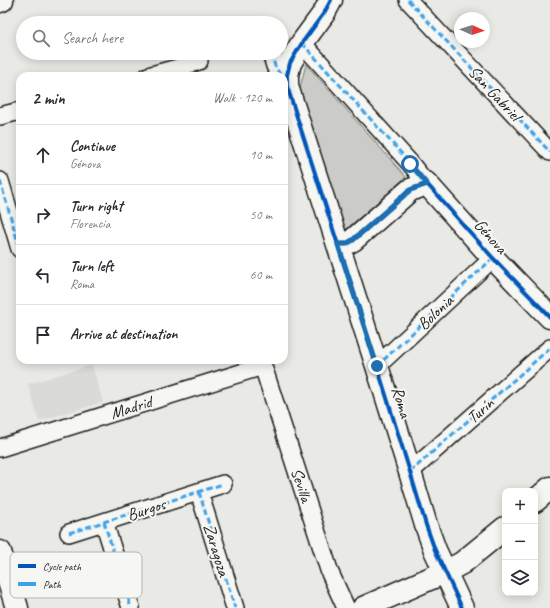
<!DOCTYPE html>
<meta charset="utf-8">
<style>
body{margin:0;font-family:Caveat,sans-serif;background:#f2f2f3;color:#2b2b33}
.controls{position:absolute;right:12px;bottom:12px;display:grid;overflow:hidden;border-radius:8px;box-shadow:0 2px 10px #0003}
.controls button{width:36px;height:36px;display:grid;place-items:center;padding:0;border:0;border-bottom:1px solid #e1e1e2;background:#fff;color:#2b2b33;font:20px sans-serif}
.compass{position:absolute;left:454px;top:12px;width:36px;height:36px;border-radius:50%;background:#fff;box-shadow:0 2px 10px #0003;rotate:93deg}
.stop{position:absolute;width:12px;height:12px;margin:-9px;border:3px solid #1f6fb2;border-radius:50%;background:#fff}
.stop.end{background:#1f6fb2;border-color:#fff;box-shadow:0 1px 4px #0008}
.list{margin:0;padding:0;list-style:none}
h2{display:flex;justify-content:space-between;align-items:center;height:52px;margin:0;padding:0 16px;font-size:17px}
h2 small{font-size:13px;font-weight:400;color:#7c7c81}
.list li{display:grid;grid-template-columns:26px 1fr auto;gap:12px;align-items:center;box-sizing:border-box;height:60px;padding:0 16px;border-top:1px solid #e1e1e2}
.list b{display:block;font-size:15px;white-space:nowrap}
.list p{margin:0;font-size:13px;white-space:nowrap;color:#7c7c81}
.list em{font-size:13px;font-style:normal;color:#7c7c81}
.icon{flex:none;width:22px;height:22px;fill:none;stroke:currentColor;stroke-width:2;stroke-linecap:round;stroke-linejoin:round}
.map{position:relative;flex:none;width:550px;height:608px;overflow:hidden}
.search{position:absolute;background:#fff;box-shadow:0 2px 10px #0003;left:16px;top:16px;width:272px;height:44px;display:flex;align-items:center;gap:10px;box-sizing:border-box;padding:0 14px;border-radius:22px;color:#7c7c81;font-size:15px}
.panel{position:absolute;background:#fff;box-shadow:0 2px 10px #0003;left:16px;top:72px;width:272px;height:292px;border-radius:12px}
.map>svg:first-child{display:block}
.built{fill:#dadad6}
.park{fill:#cbcbc7;stroke:#747472}
.lines{fill:none;stroke-linecap:round;stroke-linejoin:round}
.street-casing{stroke:#1c1c1c;stroke-width:20}
.secondary-casing{stroke:#1c1c1c;stroke-width:25}
.primary-casing{stroke:#1c1c1c;stroke-width:25}
.street{stroke:#f6f6f2;stroke-width:17}
.secondary{stroke:#f6f6f2;stroke-width:22}
.primary{stroke:#f6f6f2;stroke-width:22}
.quiet{stroke:#3da2ea;stroke-width:3;stroke-dasharray:6 3;stroke-linecap:butt}
.cycleway-casing{stroke:#f6f6f2;stroke-width:6}
.cycleway{stroke:#0057b8;stroke-width:4}
.route{stroke:#1f6fb2;stroke-width:5}
.labels{text-anchor:middle;stroke-width:4;stroke-linejoin:round;paint-order:stroke}
.street-label{font-size:17px;fill:#1c1c1c;stroke:#f6f6f2}
.key{fill:#f6f6f2;stroke:#b5b5b2;stroke-width:1}
.key-label{font-size:11px;fill:#1c1c1c}
</style>
<div class="map">
<svg width="550" height="608" viewBox="0 0 550 608">
<rect width="100%" height="100%" fill="#e9e9e5"/>
<filter id="ink" filterUnits="userSpaceOnUse"><feTurbulence type="fractalNoise" baseFrequency=".025" numOctaves="2"/><feDisplacementMap in="SourceGraphic" scale="8" xChannelSelector="R" yChannelSelector="G"/><feConvolveMatrix kernelMatrix="1 2 1 2 8 2 1 2 1" color-interpolation-filters="sRGB"/></filter>
<g filter="url(#ink)">
<path class="built" d="M92,365l11,37 -64,19 -11,-37z"/>
<path class="park" d="M306,64l100,113 -63,55 -44,-140z"/>
<g class="lines">
<defs>
<path id="street" d="M408,0l142,152
M302,43l108,120 17,21
M271,53l4,13 6,10
M148,76l26,-7 25,-8
M0,116l20,-5
M0,181l20,68
M261,360l69,213 16,35
M377,366l116,-108
M0,448l263,-82
M410,472l140,-124
M199,492l36,116
M104,522l27,86
M69,533l154,-49"/>
<path id="secondary" d="M331,0l-7,13 -22,30 -12,20 -3,12v11l90,280 33,106 16,53 9,25 27,58
M338,244h8l7,-4 57,-50 17,-6 66,74 57,59
M535,501l15,-13
M0,552l17,56
M363,608l82,-36 17,-9 16,-13 27,-22"/>
<path id="primary" d="M0,1l2,-1"/>
</defs>
<use href="#street" class="street-casing"/>
<use href="#secondary" class="secondary-casing"/>
<use href="#primary" class="primary-casing"/>
<use href="#street" class="street"/>
<use href="#secondary" class="secondary"/>
<use href="#primary" class="primary"/>
<path class="quiet" d="M408,0l142,152
M302,43l108,120 17,21
M271,53l4,13 6,10
M0,181l20,68
M377,366l116,-108
M410,472l140,-124
M199,492l36,116
M104,522l27,86
M69,533l154,-49"/>
<defs>
<path id="cycleway" d="M331,0l-7,13 -22,30 -12,20 -3,12v11l90,280 33,106 16,53 9,25 27,58
M338,244h8l7,-4 57,-50 17,-6 66,74 57,59"/>
</defs>
<use href="#cycleway" class="cycleway-casing"/>
<use href="#cycleway" class="cycleway"/>
</g>
</g>
<g class="lines" filter="url(#ink)">
<path class="route" d="M377,366l-39,-122h8l7,-4 57,-50 17,-6 -17,-20"/>
</g>
<g class="labels">
<g class="street-label">
<text transform="translate(495 93) rotate(47)" y="6">San Gabriel</text>
<text transform="translate(491 236) rotate(48)" y="6">Génova</text>
<text transform="translate(435 312) rotate(-43)" y="6">Bolonia</text>
<text transform="translate(402 402) rotate(73)" y="6">Roma</text>
<text transform="translate(131 407) rotate(-17)" y="6">Madrid</text>
<text transform="translate(480 410) rotate(-42)" y="6">Turín</text>
<text transform="translate(302 485) rotate(72)" y="6">Sevilla</text>
<text transform="translate(146 509) rotate(-18)" y="6">Burgos</text>
<text transform="translate(217 550) rotate(73)" y="6">Zaragoza</text>
</g>
</g>
<rect x="10" y="552" width="132" height="46" rx="6" class="key"/>
<rect x="18" y="564" width="18" height="4" fill="#0057b8"/>
<rect x="18" y="582" width="18" height="4" fill="#3da2ea"/>
<g class="key-label">
<text x="43" y="570">Cycle path</text>
<text x="43" y="588">Path</text>
</g>
</svg>
<div class="controls">
<button>+</button>
<button>−</button>
<button><svg class="icon" aria-label="layers" viewBox="0 0 24 24"><path d="M12 4l9 5-9 5-9-5zM3 14l9 5 9-5"/></svg></button>
</div>
<svg class="compass" viewBox="-18 -18 36 36"><path d="M0-13l5 13h-10z" fill="#e53935"/><path d="M0 13l5-13h-10z" fill="#7c7c81"/></svg>
<div class="stop" style="left:410px;top:164px"></div>
<div class="stop end" style="left:377px;top:366px"></div>
<div class="search"><svg class="icon" aria-label="search" viewBox="0 0 24 24"><circle cx="10" cy="10" r="6"/><path d="M15 15l6 6"/></svg>Search here</div>
<section class="panel">
<h2>2 min<small>Walk · 120 m</small></h2>
<ul class="list">
<li><svg class="icon" aria-label="ahead" viewBox="0 0 24 24"><path d="M12 20V5M6 11l6-6 6 6"/></svg><div><b>Continue</b><p>Génova</p></div><em>10 m</em></li>
<li><svg class="icon" aria-label="right" viewBox="0 0 24 24"><path d="M7 20v-9h11M14 6l5 5-5 5"/></svg><div><b>Turn right</b><p>Florencia</p></div><em>50 m</em></li>
<li><svg class="icon" aria-label="left" viewBox="0 0 24 24"><path d="M17 20v-9H6M10 6l-5 5 5 5"/></svg><div><b>Turn left</b><p>Roma</p></div><em>60 m</em></li>
<li><svg class="icon" aria-label="arrive" viewBox="0 0 24 24"><path d="M6 21V4h12l-3 4 3 4H6"/></svg><div><b>Arrive at destination</b></div></li>
</ul>
</section>
</div>
